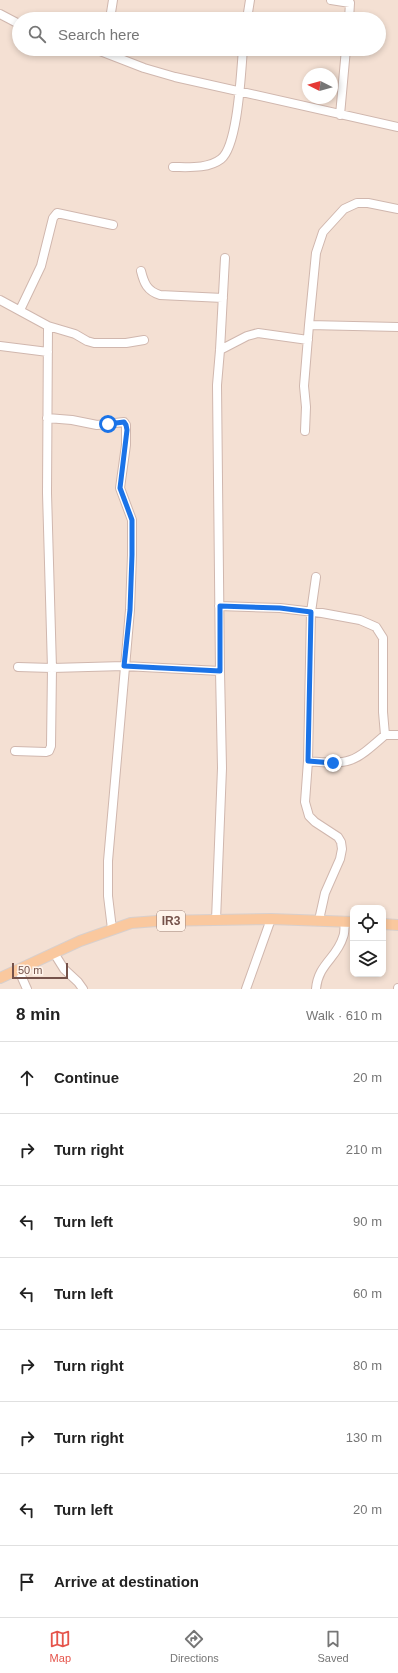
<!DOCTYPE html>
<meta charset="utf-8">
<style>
body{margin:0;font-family:Helvetica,sans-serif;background:#f2f2f2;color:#222}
.controls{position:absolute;right:12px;bottom:12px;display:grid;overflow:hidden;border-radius:8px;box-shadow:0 2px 6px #0003}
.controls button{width:36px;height:36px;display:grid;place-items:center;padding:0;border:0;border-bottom:1px solid #e0e0e0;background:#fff;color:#222;font:20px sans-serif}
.compass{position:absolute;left:302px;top:68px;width:36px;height:36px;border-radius:50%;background:#fff;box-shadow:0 2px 6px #0003;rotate:276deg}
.scale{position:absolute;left:12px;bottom:10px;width:56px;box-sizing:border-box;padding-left:4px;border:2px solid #75524a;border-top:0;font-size:11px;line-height:14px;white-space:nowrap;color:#75524a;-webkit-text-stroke:3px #fff4eb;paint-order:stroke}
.stop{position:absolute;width:12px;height:12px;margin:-9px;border:3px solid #1a73e8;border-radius:50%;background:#fff}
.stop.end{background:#1a73e8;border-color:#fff;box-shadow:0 1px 4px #0008}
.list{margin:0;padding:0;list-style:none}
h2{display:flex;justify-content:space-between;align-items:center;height:52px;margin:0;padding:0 16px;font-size:17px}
h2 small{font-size:13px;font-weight:400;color:#767676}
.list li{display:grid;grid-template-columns:26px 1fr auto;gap:12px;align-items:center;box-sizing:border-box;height:72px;padding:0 16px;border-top:1px solid #e0e0e0}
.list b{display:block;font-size:15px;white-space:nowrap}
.list em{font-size:13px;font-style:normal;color:#767676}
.icon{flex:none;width:22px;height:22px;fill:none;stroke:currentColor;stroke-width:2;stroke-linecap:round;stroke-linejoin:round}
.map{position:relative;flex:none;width:398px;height:989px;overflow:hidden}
.search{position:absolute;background:#fff;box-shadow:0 2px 6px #0003;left:12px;right:12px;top:12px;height:44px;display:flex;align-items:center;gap:10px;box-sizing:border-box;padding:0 14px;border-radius:22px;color:#767676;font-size:15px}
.sheet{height:628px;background:#fff}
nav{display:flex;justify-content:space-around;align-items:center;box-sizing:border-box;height:56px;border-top:1px solid #e0e0e0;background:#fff;font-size:11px;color:#767676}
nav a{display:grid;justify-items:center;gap:2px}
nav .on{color:#e5544b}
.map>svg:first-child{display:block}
.residential{fill:#f4e0d3;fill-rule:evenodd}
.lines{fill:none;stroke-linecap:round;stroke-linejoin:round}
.minor-casing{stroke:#d0b7ae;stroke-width:10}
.major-casing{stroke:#d8cfcc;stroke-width:12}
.minor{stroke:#fff;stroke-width:8}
.major{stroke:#fac89e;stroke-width:10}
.route{stroke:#1a73e8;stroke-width:5}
.labels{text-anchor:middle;stroke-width:3;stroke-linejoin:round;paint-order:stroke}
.shield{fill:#fff4eb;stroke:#9e837a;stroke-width:1}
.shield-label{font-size:12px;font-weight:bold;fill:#75524a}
</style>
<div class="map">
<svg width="398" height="989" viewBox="0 0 398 989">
<rect width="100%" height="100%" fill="#fcefe5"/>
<path class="residential" d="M0,0h398v989h-398zM19,19h360v30h-360zM308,74h24v24h-24zM353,908h30v66h-30z"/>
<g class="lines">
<defs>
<path id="minor" d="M331,0l19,3 -1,16
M0,14l19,10
M110,19l3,-19
M247,19l3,-19
M95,49l49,19 31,9 223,50
M340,115l6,-66
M173,167c15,0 35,2 48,-8 17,-13 20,-88 22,-110
M141,271c3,12 6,20 19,24l63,3
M0,300l48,26 -1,167 5,175 72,-2 96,5 2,97 -6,152
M20,310l21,-44 12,-48 4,-5 56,12
M309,325l89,2
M48,326l27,8 12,7 7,2h32l18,-3
M0,346l48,6
M220,350l27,-14 11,-3 50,7
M47,418l25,2 25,5 27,-3 2,3v20l-6,43 12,32v35l-2,55 -22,251v35l4,33
M305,431l1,-24 -2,-21 5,-61 7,-72 7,-21 21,-23 13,-6h11l30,6
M316,577l-5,35 -3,149 -3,41 4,14 6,6 23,15 3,5 1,7 -2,10 -15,34 -6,27
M219,606l61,2 42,5 38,7 16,7 7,11v74l2,23
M220,671l-3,-286 3,-35 5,-92
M15,751l31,1 3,-1 2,-5 1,-78 -34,-1
M308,761c43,4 45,2 77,-26h13
M54,953l10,16 14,13 5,7
M19,971l8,18
M246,989l25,-70
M316,989c2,-25 21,-31 27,-52 2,-4 1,-10 2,-15
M398,989v-1"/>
<path id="major" d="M383,924l15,1
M0,978l80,-37 51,-18 26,-2 114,-2 82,3"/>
</defs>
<use href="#minor" class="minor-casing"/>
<use href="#major" class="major-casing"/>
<use href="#minor" class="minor"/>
<use href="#major" class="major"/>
</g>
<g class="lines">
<path class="route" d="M108,424l16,-2 2,3 1,5 -7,58 12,32v35l-2,55 -6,56 96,5v-65l60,2 31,4 -3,149 25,2"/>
</g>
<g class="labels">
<rect class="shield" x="157" y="911" width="28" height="20" rx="3"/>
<g class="shield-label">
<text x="171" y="925">IR3</text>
</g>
</g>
</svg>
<div class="controls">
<button><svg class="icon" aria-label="locate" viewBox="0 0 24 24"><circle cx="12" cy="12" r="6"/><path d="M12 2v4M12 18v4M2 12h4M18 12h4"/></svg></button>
<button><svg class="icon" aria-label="layers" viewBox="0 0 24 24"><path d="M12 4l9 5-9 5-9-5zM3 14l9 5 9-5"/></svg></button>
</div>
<svg class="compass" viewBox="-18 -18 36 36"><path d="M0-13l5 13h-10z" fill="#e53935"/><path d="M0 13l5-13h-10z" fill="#767676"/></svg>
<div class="scale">50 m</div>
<div class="stop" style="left:108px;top:424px"></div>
<div class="stop end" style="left:333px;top:763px"></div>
<div class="search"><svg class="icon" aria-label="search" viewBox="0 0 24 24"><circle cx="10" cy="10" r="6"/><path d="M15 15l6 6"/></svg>Search here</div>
</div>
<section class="sheet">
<h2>8 min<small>Walk · 610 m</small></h2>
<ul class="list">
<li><svg class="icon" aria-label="ahead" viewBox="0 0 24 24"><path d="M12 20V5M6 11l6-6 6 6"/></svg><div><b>Continue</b></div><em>20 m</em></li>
<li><svg class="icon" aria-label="right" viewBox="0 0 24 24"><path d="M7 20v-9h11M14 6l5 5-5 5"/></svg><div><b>Turn right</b></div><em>210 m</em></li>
<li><svg class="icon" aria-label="left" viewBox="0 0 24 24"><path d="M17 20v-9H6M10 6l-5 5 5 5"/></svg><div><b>Turn left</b></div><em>90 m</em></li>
<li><svg class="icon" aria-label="left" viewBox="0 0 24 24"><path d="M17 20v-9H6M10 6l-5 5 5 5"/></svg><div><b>Turn left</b></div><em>60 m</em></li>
<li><svg class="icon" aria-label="right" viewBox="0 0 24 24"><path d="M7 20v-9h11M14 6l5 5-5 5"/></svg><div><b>Turn right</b></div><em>80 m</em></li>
<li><svg class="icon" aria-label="right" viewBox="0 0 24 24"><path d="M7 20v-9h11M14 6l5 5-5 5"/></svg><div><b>Turn right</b></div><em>130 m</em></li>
<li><svg class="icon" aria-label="left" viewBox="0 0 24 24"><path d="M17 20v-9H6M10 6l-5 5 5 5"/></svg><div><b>Turn left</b></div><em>20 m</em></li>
<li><svg class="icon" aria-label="arrive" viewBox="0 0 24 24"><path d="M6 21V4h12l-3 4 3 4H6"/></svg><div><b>Arrive at destination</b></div></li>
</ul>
</section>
<nav>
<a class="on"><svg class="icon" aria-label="map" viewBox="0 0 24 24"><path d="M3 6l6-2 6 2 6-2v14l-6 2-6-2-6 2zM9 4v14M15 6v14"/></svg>Map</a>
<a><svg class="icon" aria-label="directions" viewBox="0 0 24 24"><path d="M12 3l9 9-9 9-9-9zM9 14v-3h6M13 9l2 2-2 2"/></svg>Directions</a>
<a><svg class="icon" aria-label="saved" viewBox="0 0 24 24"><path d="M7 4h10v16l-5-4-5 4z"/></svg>Saved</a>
</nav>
